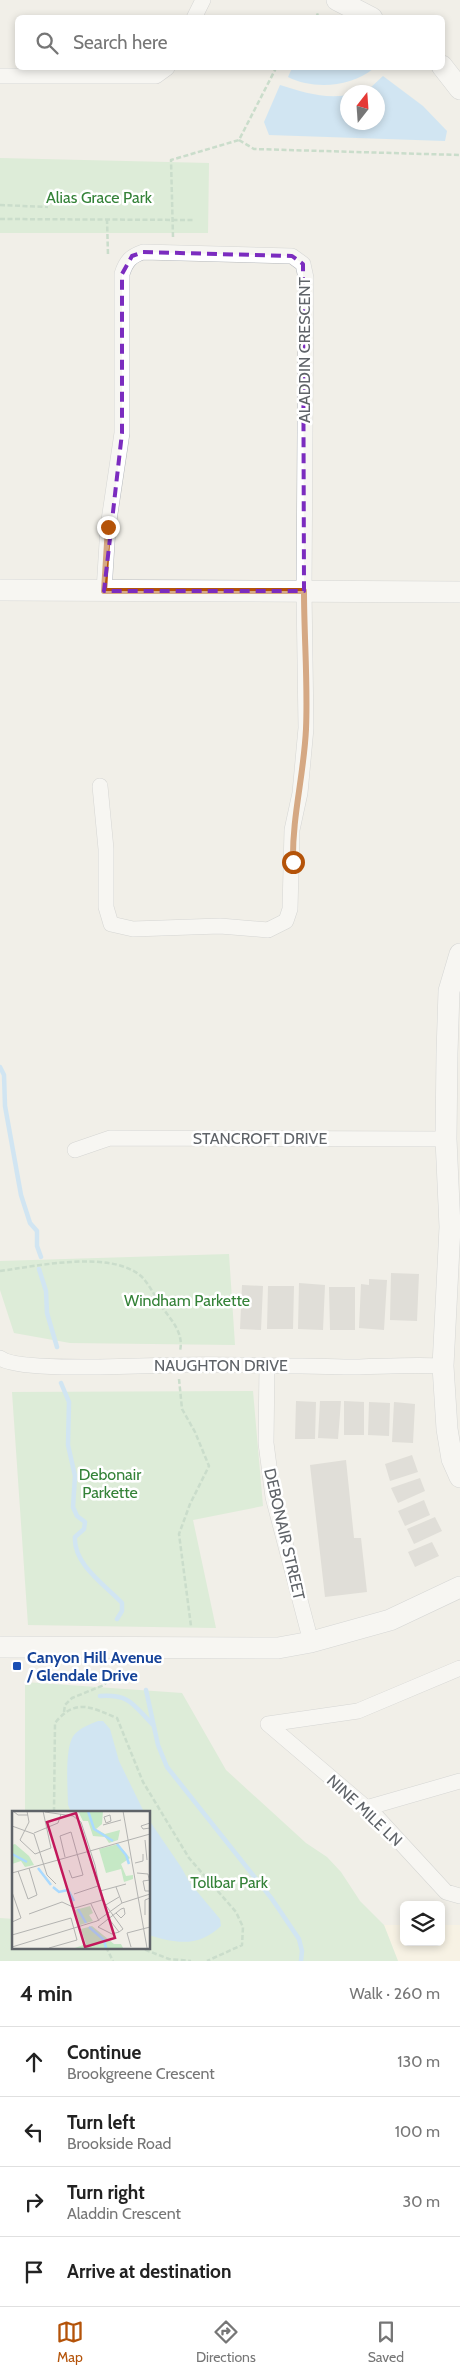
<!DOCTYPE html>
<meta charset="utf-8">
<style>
body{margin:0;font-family:Cabin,sans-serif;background:#f2f2f2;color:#222}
.controls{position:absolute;right:15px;bottom:15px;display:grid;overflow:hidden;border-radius:8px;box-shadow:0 2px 8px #0003}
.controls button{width:45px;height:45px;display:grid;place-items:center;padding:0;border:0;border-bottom:1px solid #e0e0e0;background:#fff;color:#222;font:25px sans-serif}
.compass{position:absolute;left:340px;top:85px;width:45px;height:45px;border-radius:50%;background:#fff;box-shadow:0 2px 8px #0003;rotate:17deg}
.stop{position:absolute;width:15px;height:15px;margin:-11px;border:4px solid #b45309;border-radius:50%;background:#fff}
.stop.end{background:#b45309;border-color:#fff;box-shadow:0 1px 5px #0008}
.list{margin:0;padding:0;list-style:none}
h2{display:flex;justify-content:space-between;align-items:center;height:65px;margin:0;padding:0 20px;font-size:21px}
h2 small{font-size:16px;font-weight:400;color:#767676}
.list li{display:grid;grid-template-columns:32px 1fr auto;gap:15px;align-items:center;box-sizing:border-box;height:70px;padding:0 20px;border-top:1px solid #e0e0e0}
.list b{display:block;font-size:19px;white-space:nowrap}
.list p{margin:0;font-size:16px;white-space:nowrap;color:#767676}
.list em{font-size:16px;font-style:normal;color:#767676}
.icon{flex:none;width:28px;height:28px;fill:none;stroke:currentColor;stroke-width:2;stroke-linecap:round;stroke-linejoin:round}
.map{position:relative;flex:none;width:460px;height:1961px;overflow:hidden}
.search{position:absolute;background:#fff;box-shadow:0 2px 8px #0003;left:15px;right:15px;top:15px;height:55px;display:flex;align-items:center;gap:12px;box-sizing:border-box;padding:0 18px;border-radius:8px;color:#767676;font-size:19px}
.sheet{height:345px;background:#fff}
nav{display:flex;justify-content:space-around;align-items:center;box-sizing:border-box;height:70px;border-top:1px solid #e0e0e0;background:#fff;font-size:14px;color:#767676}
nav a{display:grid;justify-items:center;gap:2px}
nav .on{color:#b45309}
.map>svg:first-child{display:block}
.commercial{fill:#fef7e0}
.green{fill:#c5e8c5}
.water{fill:#aadaff}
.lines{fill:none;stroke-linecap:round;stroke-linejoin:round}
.stream{stroke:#aadaff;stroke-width:4.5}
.building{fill:#cccac5}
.street-casing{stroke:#b5b8bc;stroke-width:16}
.secondary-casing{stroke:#b6babf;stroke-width:22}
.path{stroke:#9cc7a9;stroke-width:2.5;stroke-dasharray:5 2.5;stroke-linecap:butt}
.street{stroke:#fff;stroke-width:15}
.secondary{stroke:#fff;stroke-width:21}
.route{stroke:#b45309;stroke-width:6}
.marked{fill:none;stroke:#7b2cbf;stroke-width:4;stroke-dasharray:10 6;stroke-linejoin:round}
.transit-dot{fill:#1a4fb4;stroke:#fff;stroke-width:2}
.labels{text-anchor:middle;stroke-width:5;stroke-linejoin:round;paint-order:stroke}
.park-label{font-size:16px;fill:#348238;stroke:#fff}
.street-label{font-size:16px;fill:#5f6368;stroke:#fff}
.transit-label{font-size:16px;font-weight:bold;fill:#164399;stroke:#fff;text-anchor:start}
.inset-river{fill:none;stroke:#aadaff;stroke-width:2.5}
.inset-road{fill:none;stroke:#b3b3b1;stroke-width:1}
.view{fill:#c2185b;fill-opacity:0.15;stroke:#c2185b;stroke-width:2.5}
.inset-edge{fill:none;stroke:#5f6368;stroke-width:2.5}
</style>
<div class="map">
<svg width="460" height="1961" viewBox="0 0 460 1961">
<rect width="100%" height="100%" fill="#f1efe8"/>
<path class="commercial" d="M384,1925h20v17h37v-17h19v36h-62z"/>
<path class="green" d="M0,158l209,5 -1,70h-208z
M229,1254l6,91 -165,-2 -56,-10 -14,-43v-29z
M253,1391l10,115 -70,14 23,108 -188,-3 -16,-233z
M25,1682l157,11 44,77 80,73 21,14 14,15 19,29 24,24 14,36h-398v-43l14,1v28h135v-135h-124z"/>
<path class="water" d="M292,68h75l6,1c-23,18 -59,21 -85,8z
M383,76l40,30 24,25 -2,10 -176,-6 -5,-13 16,-37c22,7 44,14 67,10l1,27h30v-30h-20l11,-3z
M98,1721h5l7,8 9,32 25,51h-73l-3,-7c0,-16 -4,-57 6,-70 6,-7 16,-11 24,-14z
M149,1820l32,47 9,16 30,36 1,7c-22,21 -44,18 -72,9z"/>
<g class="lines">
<path class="stream" d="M0,1067l4,8 1,31 16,89 9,28 7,8v15l4,11
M39,1269l7,22 1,22 10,34
M61,1383l8,19 -1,43 7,31 -2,31 4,9 8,6 -1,7 -9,8c-2,27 30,48 47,66v8l-5,8
M146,1690l12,55 9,22 105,132 27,40 3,12 -1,10
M100,1696c31,-2 33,9 53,29"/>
</g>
<path class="building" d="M391,1273l28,1 -2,47 -27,-1z
M369,1279l18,1 -3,50 -25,-2 2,-44 8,1z
M299,1283l26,2 -2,45 -25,-1z
M242,1285l21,1 -2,44 -21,-1z
M268,1286h26l-1,43h-26z
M329,1287h26v43h-25z
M296,1401l20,1 -1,37h-20z
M320,1401h21l-3,38 -20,-1z
M344,1401l20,1v33h-20z
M369,1402l21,1 -1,33 -21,-1z
M394,1402l21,2 -2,39 -21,-1z
M412,1455l6,17 -28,9 -5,-17z
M346,1460l8,78h7l6,54 -42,5 -15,-132z
M420,1478l5,13 -27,12 -7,-15z
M424,1500l6,15 -25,11 -7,-15z
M435,1517l7,14 -28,13 -7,-15z
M432,1542l7,14 -24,11 -7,-15z"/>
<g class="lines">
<defs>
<path id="street" d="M194,18l9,-18
M0,76h156l11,-8
M100,786l6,63v58l5,17 22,5 87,-3 48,4 18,-9 4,-12 2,-79 8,-37 6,-65 -2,-137 2,-313 -3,-14 -11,-8 -149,-4c-12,4 -17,9 -21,22v159l-14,94 -4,64
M75,1150l35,-12 336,1
M0,1358c19,15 146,7 177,7 56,-1 111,1 167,2 33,0 65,-3 99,-1
M267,1365l-1,78 7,54 38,145
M268,1724l108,92 70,76 14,4
M268,1724l90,-13 102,-43
M366,1808l94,-27"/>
<path id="secondary" d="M337,0l35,18
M442,66l18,23
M0,590l460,2
M460,954l-11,37 -2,62 -1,86 4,88 -7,139 4,63 5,30 8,18
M0,1647l278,1 33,-6 79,-22 70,-33"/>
</defs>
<use href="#street" class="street-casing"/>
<use href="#secondary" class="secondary-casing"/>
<path class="path" d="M316,18l2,-5
M239,140l15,9 206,6
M0,205l48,2
M0,219l193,1
M107,219l1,36
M173,237l-2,-77 68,-20 37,-72
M0,1271c37,-5 114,-22 143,7 7,8 13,20 19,29 10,14 22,26 18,44
M179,1379l3,30 13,23 14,34 -19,38 -11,30 12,92
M64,1712l1,-7 7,-7 32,-13 11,-13
M54,1812l1,-89c21,-26 37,-15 62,-5l26,64 46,76 47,54 7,15 -1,18 -35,16
M106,1947l7,14
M138,1947l31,12 22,2"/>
<use href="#street" class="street"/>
<use href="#secondary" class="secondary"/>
</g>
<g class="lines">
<path class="route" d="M108,527l-4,64h200c0,46 4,92 2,138 -2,45 -14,88 -13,133"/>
</g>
<path d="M0 0H460V1961H0ZM143,252l149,4 11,8 1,327h-200l18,-158v-159l10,-18z" fill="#f1efe8" fill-opacity=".55" fill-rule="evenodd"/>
<path class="marked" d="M143,252l149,4 11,8 1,327h-200l18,-158v-159l10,-18z"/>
<rect class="transit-dot" x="12" y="1661" width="10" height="10" rx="2.5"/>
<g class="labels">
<g class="park-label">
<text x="99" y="203">Alias Grace Park</text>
<text x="187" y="1306">Windham Parkette</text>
<text x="110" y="1480">Debonair<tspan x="110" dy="18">Parkette</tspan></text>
<text x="229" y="1888">Tollbar Park</text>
</g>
<g class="street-label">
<text transform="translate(304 350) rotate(-90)" y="6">ALADDIN CRESCENT</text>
<text x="260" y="1144">STANCROFT DRIVE</text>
<text x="221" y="1371">NAUGHTON DRIVE</text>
<text transform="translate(285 1534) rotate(77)" y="6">DEBONAIR STREET</text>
<text transform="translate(365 1810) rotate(43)" y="6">NINE MILE LN</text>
</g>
<g class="transit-label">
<text x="27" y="1663">Canyon Hill Avenue<tspan x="27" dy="18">/ Glendale Drive</tspan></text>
</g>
</g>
<g transform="translate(12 1811)">
<rect width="138" height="138" fill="#f1efe8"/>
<path d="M66,0h25l-1,13 -6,5 9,5 15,-4 -2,10 -9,3 -4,-6 -12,-1 -5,-15h-5zM3,33l14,12 5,9 -9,2 -4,-6 -9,3v-19zM106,33l12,14 -9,6 5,12 7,-1v4l-9,3 -3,-13 -15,4 -7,-24zM78,95l3,7 -4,2 4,6 -13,4 -5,-15zM80,115l22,18h7l2,4h-48l11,-4 -5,-15z" fill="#c5e8c5"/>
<path class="inset-river" d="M76,0l6,18 19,12M105,33l9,11 3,9M0,43l15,8M26,57l13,17M41,76l6,5 9,-2 6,11M66,98l8,14M77,116l15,13 2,8"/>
<path class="inset-road" d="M1,0l5,4h10M15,0l2,11 -9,18 15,14 16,-6 -8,-37M111,0l24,137M33,1l28,4 8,6 14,43 7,35 21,29 -4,3M98,4l1,6 -5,2 -2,-6zM138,12l-9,3 2,3 7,-1M91,14l18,-5M0,15l22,8 13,41 9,9M22,22l24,-10 3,-9M133,29l2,20M53,46l-5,-21 11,-4 12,43 -11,3 -3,-8M123,52l8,-2v-7M6,60l10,28 9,-4 -8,-27M0,62l138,-39M125,62l11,1 2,10M138,69l-7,1 2,10h5M104,76l6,16M88,80l26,-7M0,81l9,26 -9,4M62,83l24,-8M79,93l8,17M92,95l15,-9M17,103l33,-12 13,6 27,-8M133,104v-15l5,-2M97,108l10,13M86,116l23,-18 3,-1 1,6 -4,4 -5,-5M86,116l14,7 7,-2M0,124l59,-17 6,22 -28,8M0,136l85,-26 25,-18 28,-9M119,136l-4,-14 23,-6"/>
<path class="view" d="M64,2l39,125 -30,9 -38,-125z"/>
<rect width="138" height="138" class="inset-edge"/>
</g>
</svg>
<div class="controls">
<button><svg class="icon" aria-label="layers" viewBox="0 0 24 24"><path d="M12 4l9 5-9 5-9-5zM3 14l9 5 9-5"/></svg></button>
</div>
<svg class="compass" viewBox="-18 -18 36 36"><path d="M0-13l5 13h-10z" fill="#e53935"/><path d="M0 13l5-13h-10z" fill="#767676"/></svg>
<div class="stop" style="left:293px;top:862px"></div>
<div class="stop end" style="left:108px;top:527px"></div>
<div class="search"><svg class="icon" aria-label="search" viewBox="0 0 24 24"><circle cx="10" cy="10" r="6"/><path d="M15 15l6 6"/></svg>Search here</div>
</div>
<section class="sheet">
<h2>4 min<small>Walk · 260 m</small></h2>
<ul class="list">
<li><svg class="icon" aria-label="ahead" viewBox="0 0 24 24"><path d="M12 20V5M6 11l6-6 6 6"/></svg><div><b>Continue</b><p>Brookgreene Crescent</p></div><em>130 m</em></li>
<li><svg class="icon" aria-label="left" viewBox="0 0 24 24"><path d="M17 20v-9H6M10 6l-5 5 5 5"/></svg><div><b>Turn left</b><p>Brookside Road</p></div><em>100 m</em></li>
<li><svg class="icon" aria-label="right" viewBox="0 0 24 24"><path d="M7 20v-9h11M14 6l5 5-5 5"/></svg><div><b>Turn right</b><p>Aladdin Crescent</p></div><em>30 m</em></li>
<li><svg class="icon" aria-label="arrive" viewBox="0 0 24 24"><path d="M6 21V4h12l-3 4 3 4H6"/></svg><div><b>Arrive at destination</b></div></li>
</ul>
</section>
<nav>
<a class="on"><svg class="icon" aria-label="map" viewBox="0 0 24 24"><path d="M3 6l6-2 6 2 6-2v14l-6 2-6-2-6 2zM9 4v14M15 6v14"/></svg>Map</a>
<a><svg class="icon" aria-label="directions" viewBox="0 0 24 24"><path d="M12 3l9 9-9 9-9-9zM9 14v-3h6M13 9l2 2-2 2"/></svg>Directions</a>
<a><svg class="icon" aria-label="saved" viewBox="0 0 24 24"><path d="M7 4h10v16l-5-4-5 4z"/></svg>Saved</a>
</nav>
